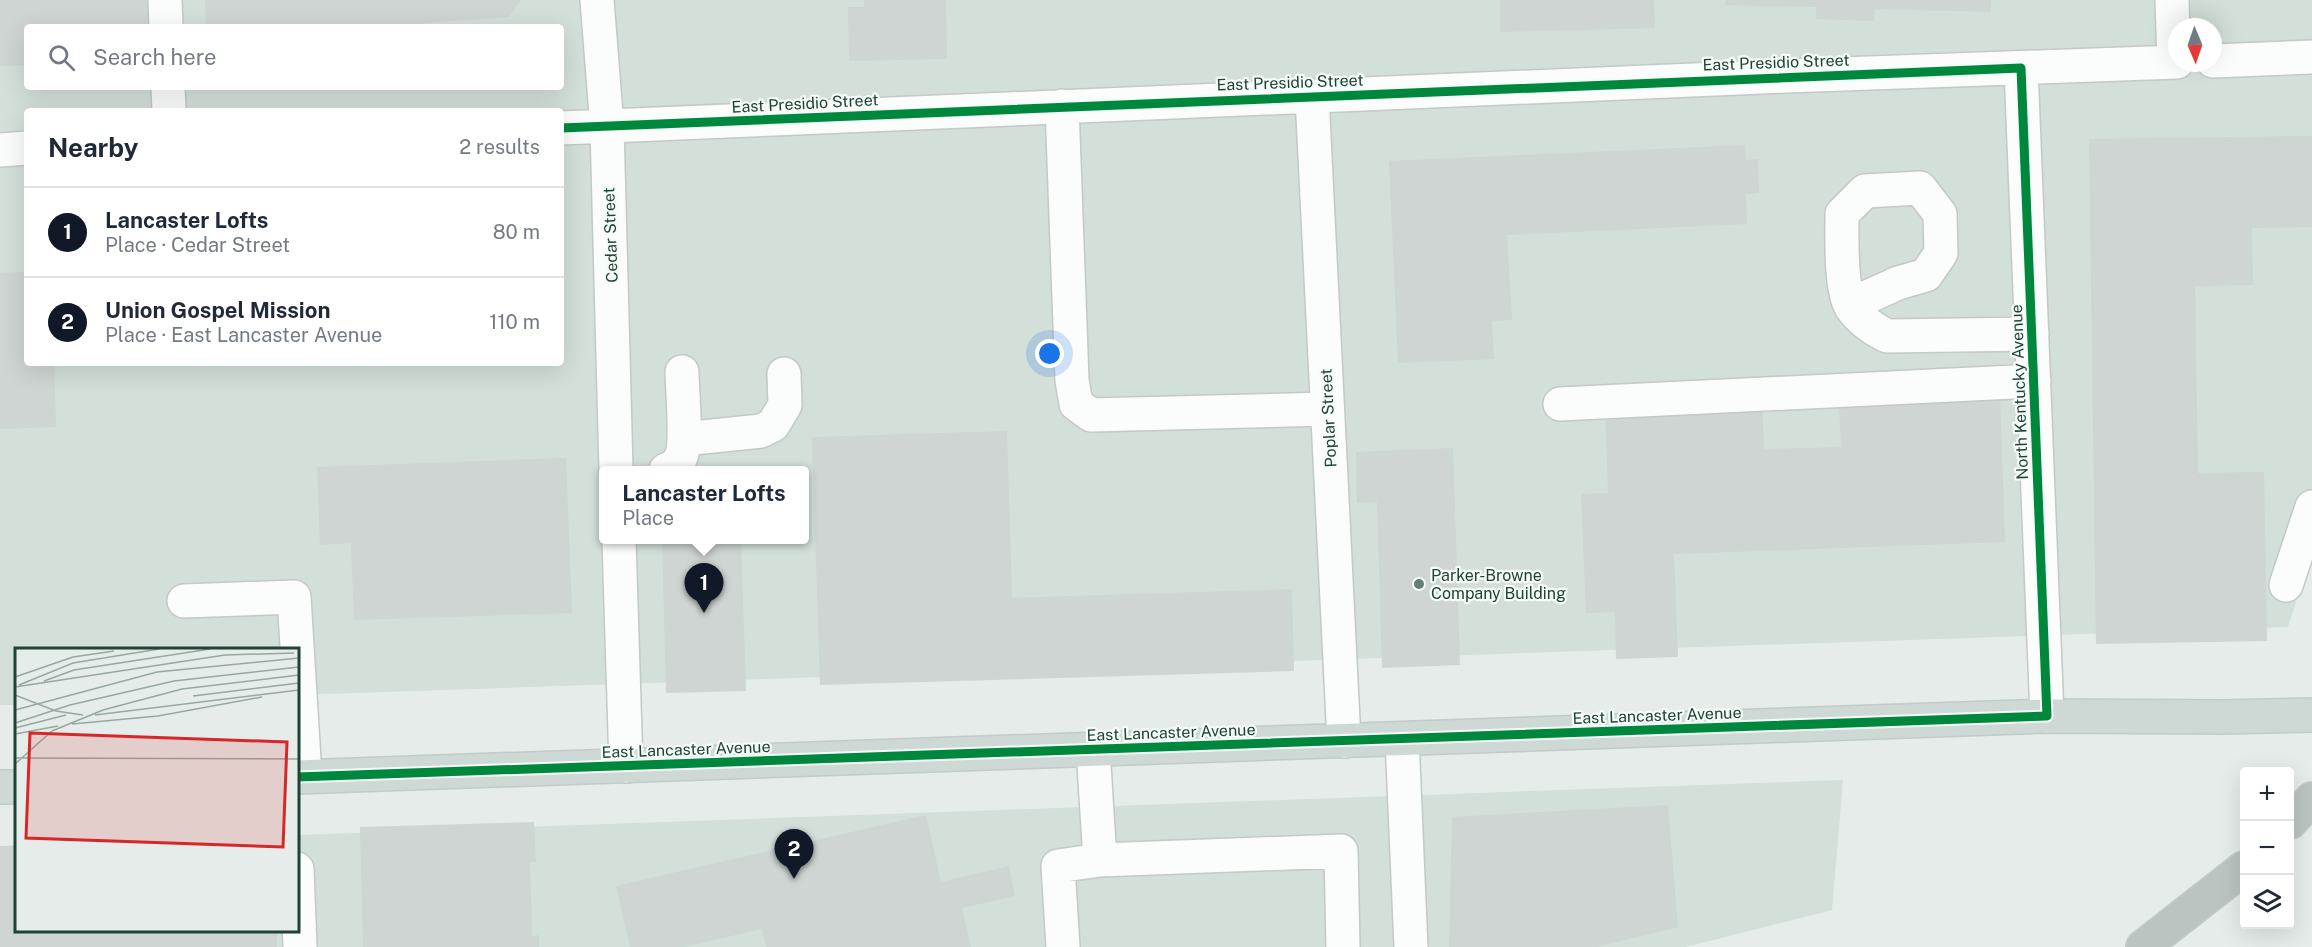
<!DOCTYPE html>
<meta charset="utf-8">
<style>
body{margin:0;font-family:"Public Sans",sans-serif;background:#f6f6f7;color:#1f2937}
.controls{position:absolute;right:18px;bottom:18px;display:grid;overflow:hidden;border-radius:6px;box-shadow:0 6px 24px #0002}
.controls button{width:54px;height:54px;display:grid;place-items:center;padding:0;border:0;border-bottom:2px solid #e0e1e3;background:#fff;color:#1f2937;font:30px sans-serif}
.compass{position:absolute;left:2168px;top:18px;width:54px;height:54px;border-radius:50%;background:#fff;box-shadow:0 6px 24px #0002;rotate:178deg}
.you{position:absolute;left:1050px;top:354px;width:21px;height:21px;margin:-15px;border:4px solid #fff;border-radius:50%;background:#1a73e8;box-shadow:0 0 0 9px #1a73e833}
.badge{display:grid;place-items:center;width:39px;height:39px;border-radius:50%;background:#111827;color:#fff;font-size:20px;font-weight:700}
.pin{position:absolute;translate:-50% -50px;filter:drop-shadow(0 2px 3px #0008)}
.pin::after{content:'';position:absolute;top:32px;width:21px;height:18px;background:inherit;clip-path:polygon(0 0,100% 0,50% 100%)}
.popup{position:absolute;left:599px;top:466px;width:210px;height:78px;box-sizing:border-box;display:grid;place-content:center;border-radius:6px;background:#fff;filter:drop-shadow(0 2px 4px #0005);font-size:20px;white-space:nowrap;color:#747a83}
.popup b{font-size:22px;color:#1f2937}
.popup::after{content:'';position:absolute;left:50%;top:100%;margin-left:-12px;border:12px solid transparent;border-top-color:#fff}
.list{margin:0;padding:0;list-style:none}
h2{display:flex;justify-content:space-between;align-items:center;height:78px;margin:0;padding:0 24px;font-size:26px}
h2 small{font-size:20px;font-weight:400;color:#747a83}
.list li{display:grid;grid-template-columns:39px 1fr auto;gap:18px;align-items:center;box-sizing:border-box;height:90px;padding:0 24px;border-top:2px solid #e0e1e3}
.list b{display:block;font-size:22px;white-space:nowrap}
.list p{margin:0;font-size:20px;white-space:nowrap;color:#747a83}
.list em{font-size:20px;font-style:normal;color:#747a83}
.icon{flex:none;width:33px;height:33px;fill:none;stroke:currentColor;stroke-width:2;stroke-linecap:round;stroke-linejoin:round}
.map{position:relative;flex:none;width:2312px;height:947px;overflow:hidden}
.search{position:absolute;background:#fff;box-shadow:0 6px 24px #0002;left:24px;top:24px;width:540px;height:66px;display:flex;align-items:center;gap:15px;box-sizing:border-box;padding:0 21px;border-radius:6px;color:#747a83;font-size:22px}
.panel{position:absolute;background:#fff;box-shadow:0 6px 24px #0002;left:24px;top:108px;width:540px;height:258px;border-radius:6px}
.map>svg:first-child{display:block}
.built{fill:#d3dfd9;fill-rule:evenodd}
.building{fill:#ced5d2}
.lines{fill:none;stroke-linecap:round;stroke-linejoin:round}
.minor-casing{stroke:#c3c9c6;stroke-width:36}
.major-casing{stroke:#c1cbc7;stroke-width:36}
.highway-casing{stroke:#c1cbc7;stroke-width:36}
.minor{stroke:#fbfcfc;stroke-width:33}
.major{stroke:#ced8d4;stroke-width:33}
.highway{stroke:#bbc4c1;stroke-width:33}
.cycleway-casing{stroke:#f5fbf7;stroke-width:13}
.cycleway{stroke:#00873e;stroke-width:9}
.poi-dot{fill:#657e75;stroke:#f5fbf7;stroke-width:2}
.labels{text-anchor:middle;stroke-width:4.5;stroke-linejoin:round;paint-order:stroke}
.street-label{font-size:16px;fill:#204337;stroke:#f5fbf7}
.poi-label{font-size:16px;fill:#204337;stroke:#f5fbf7;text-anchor:start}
.inset-road{fill:none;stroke:#97a8a2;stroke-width:1.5}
.view{fill:#d62828;fill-opacity:0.15;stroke:#d62828;stroke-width:3}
.inset-edge{fill:none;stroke:#204337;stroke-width:3}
</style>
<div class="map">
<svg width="2312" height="947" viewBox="0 0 2312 947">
<rect width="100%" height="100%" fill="#e6ece9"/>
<path class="built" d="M0,0h2312v552l-24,75 -1991,68v-45h-281v55h-16zM27,27h534v60h-534zM2177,27h36v36h-36zM27,111h534v252h-534zM604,470h200v70h-200z
M1843,780l-11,130 -146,37h-1686v-101l16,-1v85h281v-95z"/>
<path class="building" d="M0,0h155l1,27h-129v38l-27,1z
M205,0h316l-12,17 -86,6v4h-46l-1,-2 -170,2z
M864,0h82l1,59 -98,2 -1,-54h16z
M1500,0h154l1,28 -155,4z
M1726,0h265v12l-116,-3 -1,12 -58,-2v-12l-91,-2z
M2312,136v91l-60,1 1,57 -58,1 3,187 66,-1 3,169 -171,3 -7,-505z
M1745,145l1,15 12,-1 1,34 -13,1 1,30 -240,11 5,85 -20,1 2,38 -96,4 -9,-202z
M27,272v91h27l2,64 -56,2v-156z
M2000,395l5,147 -331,12 4,103 -62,2 -1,-47 -29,1 -5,-119 27,-1 -3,-88 157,-6 2,50 77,-2 -2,-46z
M1007,431l5,167 280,-9 2,82 -474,14 -8,-248z
M1453,448l7,217 -78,3 -5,-166 -20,1 -1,-51z
M566,458l6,155 -218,7 -3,-77 -31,2 -3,-78z
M662,540h79l5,151 -80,2z
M1668,805l10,122 -82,20h-147l3,-130z
M926,815l15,67 68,-16 6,30 -53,12 9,39h-205l-4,-18 -79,18h-53l-14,-61z
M534,822l2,40h-6l2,74 7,-1v12h-176l-3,-120z
M0,846h16v84h261v17h-277z"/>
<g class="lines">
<defs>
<path id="minor" d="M165,0l1,27
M597,0l10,127 9,343
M2172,0l2,62
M2213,61l99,-4
M2021,68l26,648
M168,87l1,24
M1312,96l32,645
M1062,106l10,274 4,24 15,11 236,-6
M561,128l1226,-52 390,-14
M0,150l27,-2
M1850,305l48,-22 28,-8 15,-22 -1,-39 -20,-26 -55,3 -23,23c0,22 -2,74 9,93 9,13 22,22 36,29l145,-2
M1560,404l474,-23
M684,439l77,-8 12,-6 12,-20 -1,-31
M666,470c6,-2 11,-5 14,-11 8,-14 2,-69 2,-87
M619,540l7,226
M2286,585l26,-78
M184,601l110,-4 11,179
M1402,739l9,208
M1093,749l7,111
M297,869l3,78
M1063,947l-5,-81 42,-6 241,-9 2,96"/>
<path id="major" d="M297,777l1750,-61 176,1 89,-2
M0,787h16"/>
<path id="highway" d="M2290,822l22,-23
M2143,947l101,-79"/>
</defs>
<use href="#minor" class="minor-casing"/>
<use href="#major" class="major-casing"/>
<use href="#highway" class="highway-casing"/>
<use href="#minor" class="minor"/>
<use href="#major" class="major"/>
<use href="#highway" class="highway"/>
<defs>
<path id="cycleway" d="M297,777l1750,-61 -26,-648 -1460,60"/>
</defs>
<use href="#cycleway" class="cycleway-casing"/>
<use href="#cycleway" class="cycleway"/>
</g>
<circle class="poi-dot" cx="1419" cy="584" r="6"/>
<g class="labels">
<g class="street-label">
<text transform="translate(1776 62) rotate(-2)" y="6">East Presidio Street</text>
<text transform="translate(1290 82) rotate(-2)" y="6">East Presidio Street</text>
<text transform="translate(805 103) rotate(-3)" y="6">East Presidio Street</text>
<text transform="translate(610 235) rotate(-92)" y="6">Cedar Street</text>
<text transform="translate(2019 392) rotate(-92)" y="6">North Kentucky Avenue</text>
<text transform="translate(1328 418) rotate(-93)" y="6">Poplar Street</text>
<text transform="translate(1657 715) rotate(-2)" y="6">East Lancaster Avenue</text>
<text transform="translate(1171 732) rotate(-2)" y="6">East Lancaster Avenue</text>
<text transform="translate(686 749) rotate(-2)" y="6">East Lancaster Avenue</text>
</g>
<g class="poi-label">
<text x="1431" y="581">Parker-Browne<tspan x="1431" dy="18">Company Building</tspan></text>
</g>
</g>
<g transform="translate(15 648)">
<rect width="284" height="284" fill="#e6ece9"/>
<path class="inset-road" d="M0,29l58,-20 41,-6M29,33l30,-11 136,-21M4,37l54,-22 86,-14M0,39l210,-32 69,-2M0,47l41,16 27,4M178,48l106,-13M0,62l142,-38 142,-14M80,67l204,-25M0,75l55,-18 104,-24 125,-14M57,76l86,-8 104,-19M0,80l51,-13M0,86l43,-8M0,110l284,1M0,116l37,-33 51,-21 79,-21 117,-14"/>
<path class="view" d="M15,85l257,9 -4,105 -257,-9z"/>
<rect width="284" height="284" class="inset-edge"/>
</g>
</svg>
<div class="controls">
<button>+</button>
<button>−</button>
<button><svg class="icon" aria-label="layers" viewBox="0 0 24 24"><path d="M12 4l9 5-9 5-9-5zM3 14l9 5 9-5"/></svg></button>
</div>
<svg class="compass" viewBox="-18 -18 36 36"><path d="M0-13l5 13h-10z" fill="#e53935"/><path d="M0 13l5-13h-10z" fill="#747a83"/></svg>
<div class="you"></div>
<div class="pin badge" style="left:704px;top:613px">1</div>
<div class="popup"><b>Lancaster Lofts</b>Place</div>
<div class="pin badge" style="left:794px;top:879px">2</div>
<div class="search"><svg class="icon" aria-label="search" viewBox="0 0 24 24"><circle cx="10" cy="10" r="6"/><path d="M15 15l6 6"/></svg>Search here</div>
<section class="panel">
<h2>Nearby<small>2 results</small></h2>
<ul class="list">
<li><span class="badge">1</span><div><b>Lancaster Lofts</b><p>Place · Cedar Street</p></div><em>80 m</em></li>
<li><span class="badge">2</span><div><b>Union Gospel Mission</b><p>Place · East Lancaster Avenue</p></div><em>110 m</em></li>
</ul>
</section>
</div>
